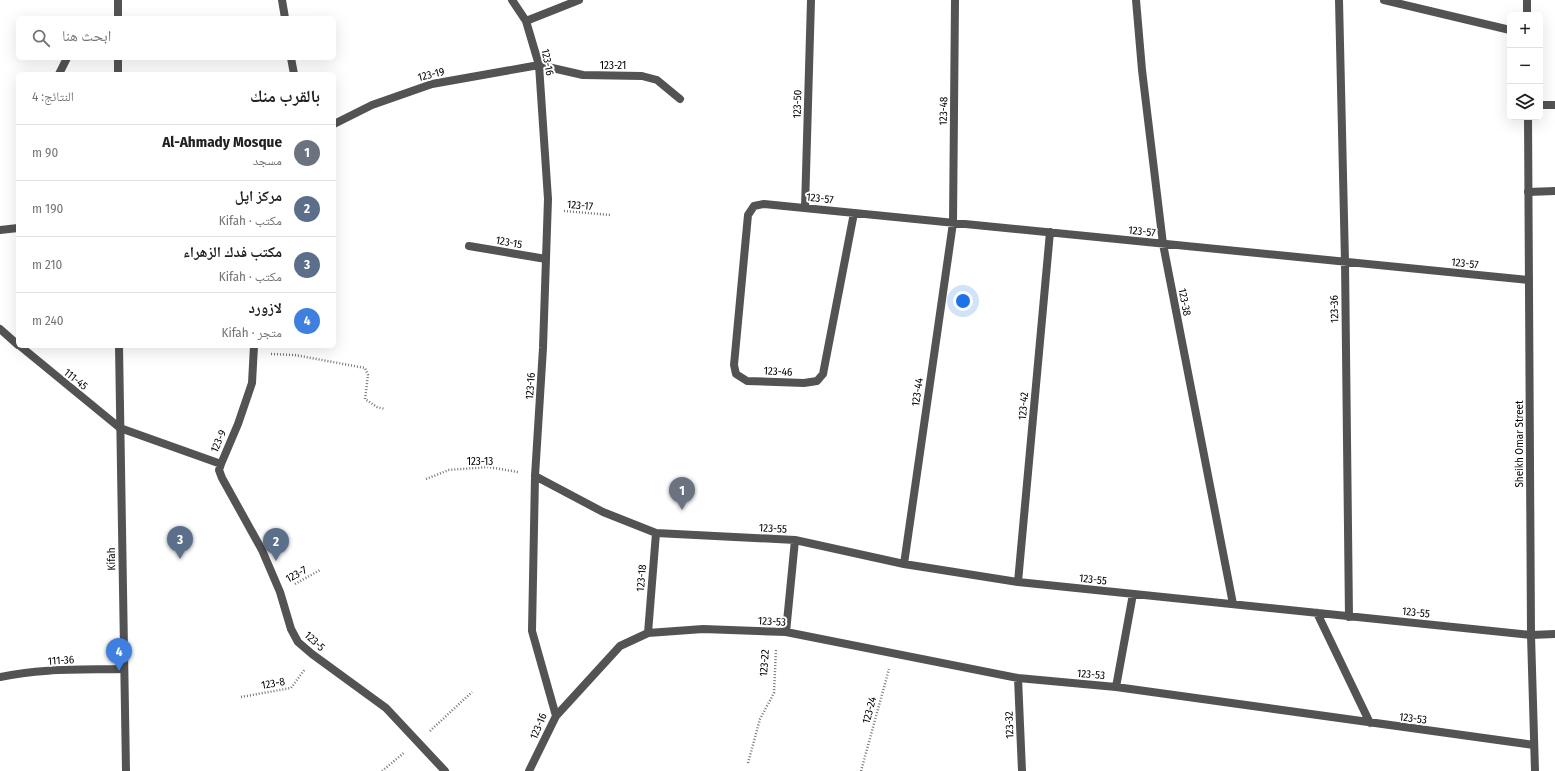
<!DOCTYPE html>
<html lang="ar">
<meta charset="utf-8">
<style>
body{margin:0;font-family:"Fira Sans Condensed","Noto Naskh Arabic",sans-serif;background:#f2f2f2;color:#202124;direction:rtl}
.controls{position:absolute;right:12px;top:12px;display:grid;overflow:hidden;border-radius:6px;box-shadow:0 4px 16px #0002}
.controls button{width:36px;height:36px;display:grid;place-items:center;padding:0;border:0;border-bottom:1px solid #e0e0e0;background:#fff;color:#202124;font:20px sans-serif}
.you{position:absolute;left:963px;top:301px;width:14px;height:14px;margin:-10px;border:3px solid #fff;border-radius:50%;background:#1a73e8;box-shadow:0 0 0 6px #1a73e833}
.badge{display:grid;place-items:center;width:26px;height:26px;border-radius:50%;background:#000;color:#fff;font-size:13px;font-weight:700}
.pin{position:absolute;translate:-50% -33px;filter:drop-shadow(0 1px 2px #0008)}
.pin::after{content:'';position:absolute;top:21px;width:14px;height:12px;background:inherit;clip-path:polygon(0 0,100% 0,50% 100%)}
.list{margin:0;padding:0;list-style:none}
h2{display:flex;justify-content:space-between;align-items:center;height:52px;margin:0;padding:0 16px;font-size:17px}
h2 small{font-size:13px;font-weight:400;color:#757577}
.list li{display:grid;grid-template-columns:26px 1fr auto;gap:12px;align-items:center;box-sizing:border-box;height:56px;padding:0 16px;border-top:1px solid #e0e0e0}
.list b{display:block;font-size:15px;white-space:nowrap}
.list p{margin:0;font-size:13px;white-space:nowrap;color:#757577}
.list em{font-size:13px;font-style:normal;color:#757577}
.icon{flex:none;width:22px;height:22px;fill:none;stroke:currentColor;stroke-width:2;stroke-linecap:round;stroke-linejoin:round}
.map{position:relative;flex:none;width:1555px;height:771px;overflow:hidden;direction:ltr}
.search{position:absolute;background:#fff;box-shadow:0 4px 16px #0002;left:16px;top:16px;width:320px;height:44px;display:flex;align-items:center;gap:10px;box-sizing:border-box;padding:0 14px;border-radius:6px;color:#757577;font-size:15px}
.panel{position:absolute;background:#fff;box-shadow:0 4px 16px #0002;left:16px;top:72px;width:320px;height:276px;border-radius:6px;direction:rtl}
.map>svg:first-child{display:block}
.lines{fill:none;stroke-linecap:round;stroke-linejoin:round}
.path{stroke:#757575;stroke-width:2.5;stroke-dasharray:1 2;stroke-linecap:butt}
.service{stroke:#535353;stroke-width:8}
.tertiary{stroke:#535353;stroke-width:8}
.labels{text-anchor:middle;stroke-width:4;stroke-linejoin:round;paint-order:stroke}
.street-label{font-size:11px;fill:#000;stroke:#fff}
</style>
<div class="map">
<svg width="1555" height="771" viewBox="0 0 1555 771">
<rect width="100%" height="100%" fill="#fff"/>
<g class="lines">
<path class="path" d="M564,211l47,4
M271,354l24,1 70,13 3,7 -3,24 12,8 8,2
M426,479l23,-9 39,-3 30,5
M295,584l25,-14
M241,697l50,-9 14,-19
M430,731l42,-39
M748,763l12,-44 14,-26 2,-44
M382,771l23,-19
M861,771l28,-102"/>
<path class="service" d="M282,0l3,18
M512,0l14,21 13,44 9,134 -5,149 -8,128 -3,155 24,85 -27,55
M1136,0l6,70 21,174 70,360
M1339,0l6,262 4,355
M1384,0l126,30
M526,21l53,-21
M291,58l3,16
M59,74l8,-16
M1540,105h15
M334,124l38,-19 60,-21 107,-19 44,10 59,1 15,4 23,19
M1528,192l27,-1
M805,208l6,-208
M854,213l-31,161 -6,7 -13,2 -57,-2 -11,-7 -2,-9 14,-150 6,-9 10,-2 765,76
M0,230l18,-2
M469,246l77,13
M0,329l18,16
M20,346l100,82 101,36 17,-40 14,-41 2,-37
M221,464l-2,6 3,8 40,72 18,42 11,37 7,13 14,12 74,54 59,63
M535,476l68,36 53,21 -8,100 -28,13 -64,70
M656,533l139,7 109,24 114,18 513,53 24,-1
M904,564l49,-341 2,-223
M1018,582l32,-350
M1317,613l53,110
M786,632l9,-92
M648,633l55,-4 83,3 232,46 98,9 418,58
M0,677c40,-9 83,-7 124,-8
M1018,678l4,93
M1116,687l17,-93"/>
<path class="tertiary" d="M118,0v18
M1527,0v15
M118,58v16
M1528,117l3,518 4,136
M119,346l7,425"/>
</g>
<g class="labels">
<g class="street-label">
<text transform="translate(548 62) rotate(79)" y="4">123-16</text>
<text x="613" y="69">123-21</text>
<text transform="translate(431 74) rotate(-14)" y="4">123-19</text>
<text transform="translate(797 104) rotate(-88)" y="4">123-50</text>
<text transform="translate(943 111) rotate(-89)" y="4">123-48</text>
<text transform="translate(820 198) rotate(6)" y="4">123-57</text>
<text transform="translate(580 205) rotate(5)" y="4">123-17</text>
<text transform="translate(1142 231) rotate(6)" y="4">123-57</text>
<text transform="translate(509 242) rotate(10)" y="4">123-15</text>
<text transform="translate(1465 263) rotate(6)" y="4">123-57</text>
<text transform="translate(1185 302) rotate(79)" y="4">123-38</text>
<text transform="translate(1334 309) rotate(-91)" y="4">123-36</text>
<text transform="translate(778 371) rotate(3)" y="4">123-46</text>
<text transform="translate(76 379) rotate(39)" y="4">111-45</text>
<text transform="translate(530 386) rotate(-86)" y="4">123-16</text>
<text transform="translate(917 392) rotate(-82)" y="4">123-44</text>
<text transform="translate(1023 406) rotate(-85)" y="4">123-42</text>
<text transform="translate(218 441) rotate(-66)" y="4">123-9</text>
<text transform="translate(1519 444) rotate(-90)" y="4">Sheikh Omar Street</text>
<text x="480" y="465">123-13</text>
<text transform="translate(773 528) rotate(3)" y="4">123-55</text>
<text transform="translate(111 559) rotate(-91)" y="4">Kifah</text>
<text transform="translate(296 574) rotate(-29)" y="4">123-7</text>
<text transform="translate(641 578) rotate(-85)" y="4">123-18</text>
<text transform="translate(1093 579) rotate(6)" y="4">123-55</text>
<text transform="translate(1416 612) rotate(6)" y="4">123-55</text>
<text transform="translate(772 621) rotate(3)" y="4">123-53</text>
<text transform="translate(315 641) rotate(43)" y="4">123-5</text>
<text transform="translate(61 660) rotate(-4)" y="4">111-36</text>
<text transform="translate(764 663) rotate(-86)" y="4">123-22</text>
<text transform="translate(1091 674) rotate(5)" y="4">123-53</text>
<text transform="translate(273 683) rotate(-10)" y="4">123-8</text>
<text transform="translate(869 710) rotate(-75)" y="4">123-24</text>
<text transform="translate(1413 718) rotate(7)" y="4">123-53</text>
<text transform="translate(1009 725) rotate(-92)" y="4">123-32</text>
<text transform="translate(538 726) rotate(-67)" y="4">123-16</text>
</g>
</g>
</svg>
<div class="controls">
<button>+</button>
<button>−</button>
<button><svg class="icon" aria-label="layers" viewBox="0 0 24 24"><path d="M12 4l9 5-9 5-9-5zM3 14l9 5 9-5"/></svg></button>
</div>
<div class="you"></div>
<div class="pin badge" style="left:682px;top:510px;background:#6b7280">1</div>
<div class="pin badge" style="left:276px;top:561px;background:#5c6f8a">2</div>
<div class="pin badge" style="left:180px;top:559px;background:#5c6f8a">3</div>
<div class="pin badge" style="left:119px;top:671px;background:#3f7fe0">4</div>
<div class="search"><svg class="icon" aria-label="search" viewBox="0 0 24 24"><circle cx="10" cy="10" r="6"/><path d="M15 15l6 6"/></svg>ابحث هنا</div>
<section class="panel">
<h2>بالقرب منك<small>النتائج: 4</small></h2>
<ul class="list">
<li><span class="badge" style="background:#6b7280">1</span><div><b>Al-Ahmady Mosque</b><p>مسجد</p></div><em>90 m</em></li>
<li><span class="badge" style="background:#5c6f8a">2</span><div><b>مركز اپل</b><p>مكتب · Kifah</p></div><em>190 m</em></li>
<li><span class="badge" style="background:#5c6f8a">3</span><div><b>مكتب فدك الزهراء</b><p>مكتب · Kifah</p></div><em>210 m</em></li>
<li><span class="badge" style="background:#3f7fe0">4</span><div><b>لازورد</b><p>متجر · Kifah</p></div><em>240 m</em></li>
</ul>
</section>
</div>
